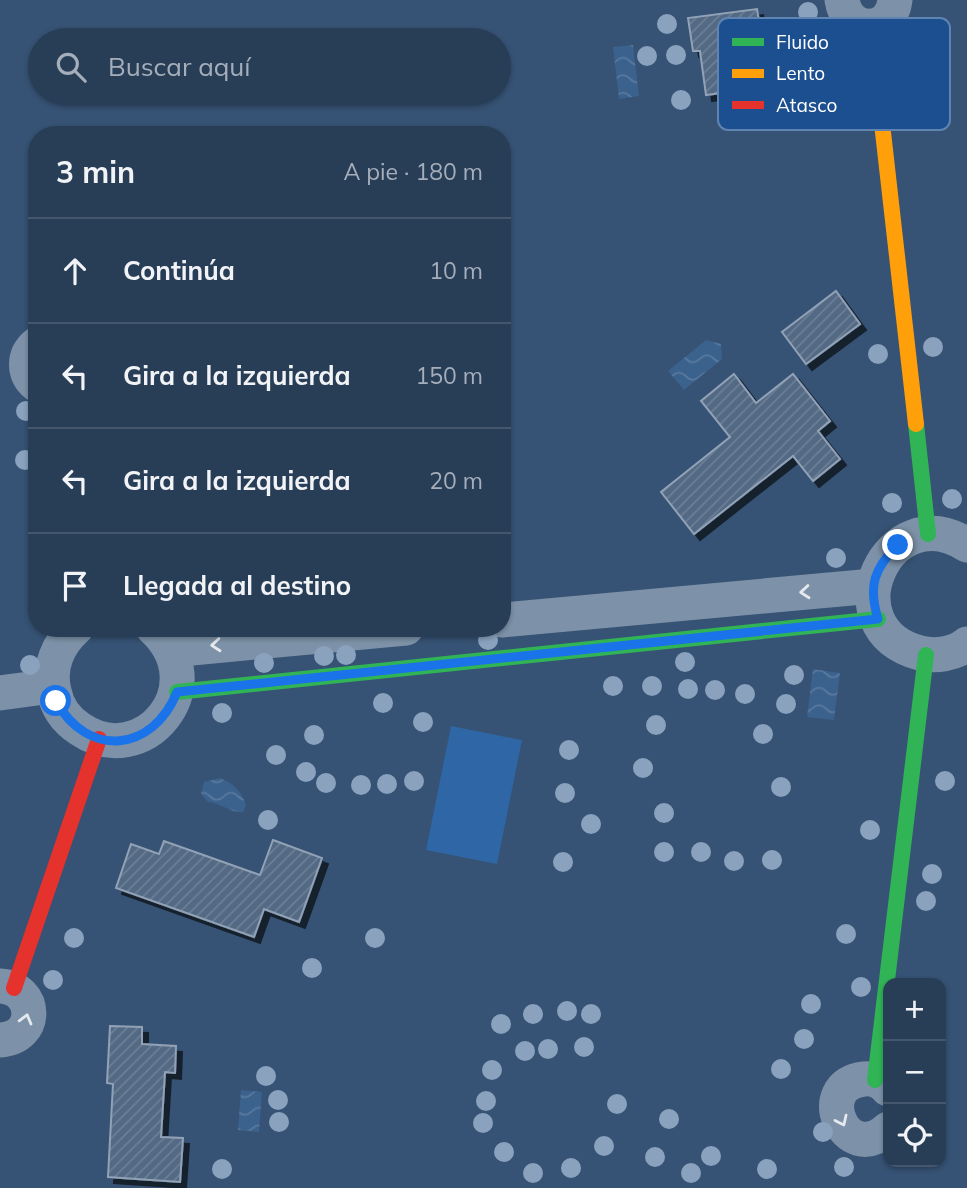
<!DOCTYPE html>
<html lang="es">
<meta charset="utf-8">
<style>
body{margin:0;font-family:Mulish,sans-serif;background:#30455d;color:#f1f3f6}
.controls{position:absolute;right:21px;bottom:21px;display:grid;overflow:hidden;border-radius:14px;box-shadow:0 2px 5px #0004}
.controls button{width:63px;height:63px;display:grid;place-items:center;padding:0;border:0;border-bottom:2px solid #44576d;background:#283e57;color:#f1f3f6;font:35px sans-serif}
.stop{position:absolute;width:21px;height:21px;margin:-16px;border:5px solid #1a73e8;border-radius:50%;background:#fff}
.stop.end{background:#1a73e8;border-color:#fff;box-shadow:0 2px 7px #0008}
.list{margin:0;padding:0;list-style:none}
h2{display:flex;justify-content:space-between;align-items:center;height:91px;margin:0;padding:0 28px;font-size:30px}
h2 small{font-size:23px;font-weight:400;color:#a5aeba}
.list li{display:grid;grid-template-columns:46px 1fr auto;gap:21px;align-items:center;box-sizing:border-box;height:105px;padding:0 28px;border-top:2px solid #44576d}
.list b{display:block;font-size:26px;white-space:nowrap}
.list em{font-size:23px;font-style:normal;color:#a5aeba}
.icon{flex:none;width:38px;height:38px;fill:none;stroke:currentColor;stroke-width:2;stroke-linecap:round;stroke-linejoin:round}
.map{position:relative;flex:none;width:967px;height:1188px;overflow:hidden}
.search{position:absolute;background:#283e57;box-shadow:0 2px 5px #0004;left:28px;top:28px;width:483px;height:77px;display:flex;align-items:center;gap:18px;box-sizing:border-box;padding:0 24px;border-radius:38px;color:#a5aeba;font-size:26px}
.panel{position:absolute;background:#283e57;box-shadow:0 2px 5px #0004;left:28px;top:126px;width:483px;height:511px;border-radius:28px}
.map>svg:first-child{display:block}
.garden{fill:#2f66a5}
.water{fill:url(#water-waves)}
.building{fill:url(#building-hatch);stroke:#92a2b6;stroke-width:2;filter:url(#shadow)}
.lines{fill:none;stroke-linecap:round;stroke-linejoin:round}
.street{stroke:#7d92a8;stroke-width:35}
.fast{stroke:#30b455;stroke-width:16}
.slow{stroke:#ff9f0a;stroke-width:16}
.jam{stroke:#e5322d;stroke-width:16}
.tree{fill:#8aa2be}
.oneway{stroke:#e5e9ee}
.route{stroke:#1a73e8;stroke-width:9}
.key{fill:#1b4f8f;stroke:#5f84b1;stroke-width:2}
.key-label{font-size:19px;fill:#fff}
</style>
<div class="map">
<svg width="967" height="1188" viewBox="0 0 967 1188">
<defs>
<pattern id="water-waves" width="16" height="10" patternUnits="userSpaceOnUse" patternTransform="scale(1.75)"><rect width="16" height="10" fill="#3b618d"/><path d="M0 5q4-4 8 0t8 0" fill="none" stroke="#58799e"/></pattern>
<pattern id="building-hatch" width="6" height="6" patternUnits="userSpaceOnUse" patternTransform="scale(1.75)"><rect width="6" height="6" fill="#526984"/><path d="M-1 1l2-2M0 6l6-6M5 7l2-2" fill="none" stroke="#6c8096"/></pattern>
<filter id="shadow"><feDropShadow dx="6" dy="6" stdDeviation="0" flood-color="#0009"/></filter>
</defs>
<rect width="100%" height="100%" fill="#365274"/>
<path class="garden" d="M451,726l71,14 -25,124 -71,-14z"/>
<path class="water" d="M633,45l6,51 -20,3 -6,-52z
M706,340l15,4 1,15 -38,31 -16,-19z
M813,669l27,4 -6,47 -27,-3z
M220,778c14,6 22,13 26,28l-3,6c-10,2 -22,-9 -35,-10l-7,-8 3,-12z
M241,1090l21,2 -3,40 -21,-2z"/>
<path class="building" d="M757,9l8,51 9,-1 4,26 -72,10 -6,-44h-7l-5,-33z
M836,291l24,33 -54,40 -24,-32z
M734,374l22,29 37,-29 37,47 -12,10 22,28 -27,22 -20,-25 -99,78 -33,-42 69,-55 -29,-36z
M273,840l49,18 -23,64 -35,-13 -10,28 -138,-49 15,-44 28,10 5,-13 96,34z
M110,1026l32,1v17l34,2 -1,27 -10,-1 -4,65 22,1 -3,44 -72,-5 5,-93 -6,-1z"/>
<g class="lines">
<path class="street" d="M842,0c5,35 49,35 53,0
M37,344c-14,11 -14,30 0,41
M967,545c-79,-51 -140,83 -47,108 15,4 35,1 47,-9
M502,620l371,-34
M76,628c-18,16 -28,39 -22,63 3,16 12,29 26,38 63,43 136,-43 73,-101
M171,650l235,-22
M0,693l52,-7
M0,986c38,2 39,52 0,54
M888,1089c-6,-7 -15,-11 -24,-10 -53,5 -20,89 24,50"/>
<path class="fast" d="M916,424l12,110
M177,692l701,-73
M875,1080l51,-425"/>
<path class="slow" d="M871,26l45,398"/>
<path class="jam" d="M14,988l85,-249"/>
</g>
<g class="tree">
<circle cx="808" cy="12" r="10"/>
<circle cx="667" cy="24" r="10"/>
<circle cx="676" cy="55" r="10"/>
<circle cx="647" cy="56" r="10"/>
<circle cx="681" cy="100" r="10"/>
<circle cx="933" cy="347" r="10"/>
<circle cx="878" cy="354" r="10"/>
<circle cx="26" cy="411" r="10"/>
<circle cx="25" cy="460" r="10"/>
<circle cx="952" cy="499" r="10"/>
<circle cx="892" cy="503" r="10"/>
<circle cx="836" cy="558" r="10"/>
<circle cx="488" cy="640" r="10"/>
<circle cx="346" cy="655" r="10"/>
<circle cx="324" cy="656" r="10"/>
<circle cx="685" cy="662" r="10"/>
<circle cx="264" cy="663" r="10"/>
<circle cx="30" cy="665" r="10"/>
<circle cx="794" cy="675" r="10"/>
<circle cx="613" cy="686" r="10"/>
<circle cx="652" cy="686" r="10"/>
<circle cx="688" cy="689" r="10"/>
<circle cx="715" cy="690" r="10"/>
<circle cx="745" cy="694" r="10"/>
<circle cx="383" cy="703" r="10"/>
<circle cx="786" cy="704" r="10"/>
<circle cx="222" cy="713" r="10"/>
<circle cx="423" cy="722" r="10"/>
<circle cx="656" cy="725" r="10"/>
<circle cx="763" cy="734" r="10"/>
<circle cx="314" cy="735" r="10"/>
<circle cx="569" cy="750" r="10"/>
<circle cx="276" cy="755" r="10"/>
<circle cx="643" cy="768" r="10"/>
<circle cx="306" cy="772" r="10"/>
<circle cx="414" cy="781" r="10"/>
<circle cx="945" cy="781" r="10"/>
<circle cx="326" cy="783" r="10"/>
<circle cx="387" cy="784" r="10"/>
<circle cx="361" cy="785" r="10"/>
<circle cx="781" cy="787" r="10"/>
<circle cx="565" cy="793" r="10"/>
<circle cx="664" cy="813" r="10"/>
<circle cx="268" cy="820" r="10"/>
<circle cx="591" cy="824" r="10"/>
<circle cx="870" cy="830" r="10"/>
<circle cx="664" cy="852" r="10"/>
<circle cx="701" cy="852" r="10"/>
<circle cx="772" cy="860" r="10"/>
<circle cx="734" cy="861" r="10"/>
<circle cx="563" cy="862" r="10"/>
<circle cx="932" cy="874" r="10"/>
<circle cx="926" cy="901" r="10"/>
<circle cx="846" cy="934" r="10"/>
<circle cx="74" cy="938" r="10"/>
<circle cx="375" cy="938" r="10"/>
<circle cx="312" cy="968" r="10"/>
<circle cx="53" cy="980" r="10"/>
<circle cx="861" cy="987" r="10"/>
<circle cx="811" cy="1004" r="10"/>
<circle cx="567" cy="1011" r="10"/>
<circle cx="533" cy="1014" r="10"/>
<circle cx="591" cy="1014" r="10"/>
<circle cx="501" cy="1024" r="10"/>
<circle cx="804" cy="1039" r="10"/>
<circle cx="584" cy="1047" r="10"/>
<circle cx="548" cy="1049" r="10"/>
<circle cx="525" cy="1051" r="10"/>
<circle cx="781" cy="1069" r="10"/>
<circle cx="492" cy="1070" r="10"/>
<circle cx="266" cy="1076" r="10"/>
<circle cx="278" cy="1100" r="10"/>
<circle cx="486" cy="1101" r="10"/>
<circle cx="617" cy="1104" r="10"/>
<circle cx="669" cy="1119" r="10"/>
<circle cx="279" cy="1122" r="10"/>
<circle cx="483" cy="1123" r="10"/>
<circle cx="823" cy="1132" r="10"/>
<circle cx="604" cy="1146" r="10"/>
<circle cx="504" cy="1152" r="10"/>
<circle cx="711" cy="1156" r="10"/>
<circle cx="655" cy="1157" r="10"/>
<circle cx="844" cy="1167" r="10"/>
<circle cx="571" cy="1168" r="10"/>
<circle cx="222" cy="1169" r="10"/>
<circle cx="767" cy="1169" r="10"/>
<circle cx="533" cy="1173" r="10"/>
<circle cx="691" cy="1173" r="10"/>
</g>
<defs><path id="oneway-chevron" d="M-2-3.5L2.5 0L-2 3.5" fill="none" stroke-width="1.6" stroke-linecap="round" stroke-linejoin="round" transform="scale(1.75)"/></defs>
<g class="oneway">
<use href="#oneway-chevron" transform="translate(805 592) rotate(175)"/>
<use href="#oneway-chevron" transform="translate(216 645) rotate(175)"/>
<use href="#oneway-chevron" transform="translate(26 1019) rotate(-75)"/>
<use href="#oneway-chevron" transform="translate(842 1121) rotate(65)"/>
</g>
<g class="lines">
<path class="route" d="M56,701c32,58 97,51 121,-9l701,-73c-10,-33 -4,-51 20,-74"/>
</g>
<rect x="718" y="18" width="232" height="112" rx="10" class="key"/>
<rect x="732" y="38" width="32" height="8" fill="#30b455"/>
<rect x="732" y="69" width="32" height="9" fill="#ff9f0a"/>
<rect x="732" y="101" width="32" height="8" fill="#e5322d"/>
<g class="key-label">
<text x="776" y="49">Fluido</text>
<text x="776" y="80">Lento</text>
<text x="776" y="112">Atasco</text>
</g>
</svg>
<div class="controls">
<button>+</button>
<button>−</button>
<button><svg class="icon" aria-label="locate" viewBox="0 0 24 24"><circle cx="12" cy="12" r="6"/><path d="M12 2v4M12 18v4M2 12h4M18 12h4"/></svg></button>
</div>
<div class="stop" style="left:56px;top:701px"></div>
<div class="stop end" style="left:898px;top:545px"></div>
<div class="search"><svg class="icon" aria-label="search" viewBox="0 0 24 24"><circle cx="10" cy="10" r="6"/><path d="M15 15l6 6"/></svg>Buscar aquí</div>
<section class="panel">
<h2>3 min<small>A pie · 180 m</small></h2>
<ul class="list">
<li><svg class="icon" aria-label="ahead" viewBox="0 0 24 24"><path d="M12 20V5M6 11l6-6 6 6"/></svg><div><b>Continúa</b></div><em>10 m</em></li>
<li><svg class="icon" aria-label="left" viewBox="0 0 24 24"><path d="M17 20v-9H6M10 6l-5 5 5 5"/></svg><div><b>Gira a la izquierda</b></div><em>150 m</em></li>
<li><svg class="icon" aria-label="left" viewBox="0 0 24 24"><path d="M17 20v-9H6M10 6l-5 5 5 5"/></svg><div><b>Gira a la izquierda</b></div><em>20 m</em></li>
<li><svg class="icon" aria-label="arrive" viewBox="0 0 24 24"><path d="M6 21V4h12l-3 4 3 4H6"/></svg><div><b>Llegada al destino</b></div></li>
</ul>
</section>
</div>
